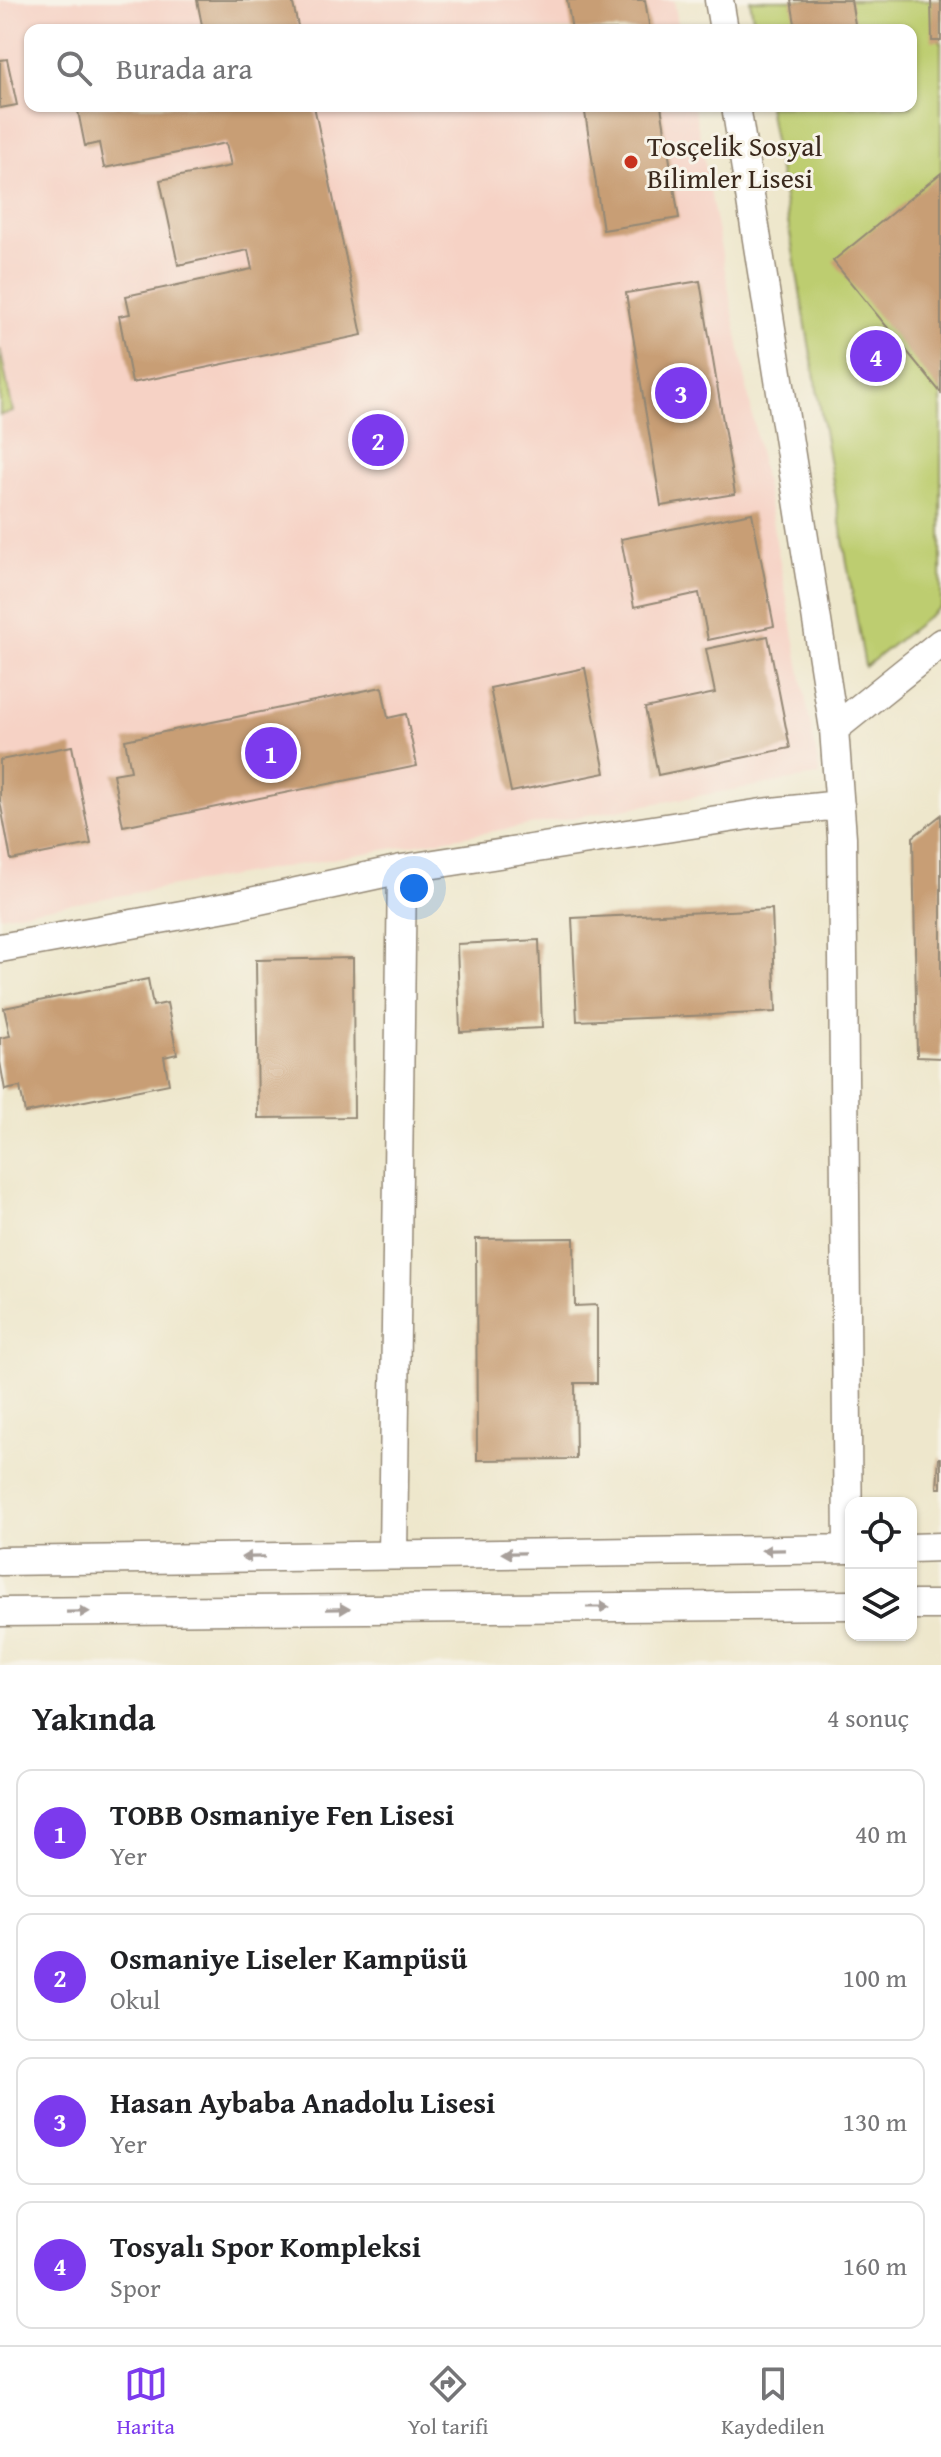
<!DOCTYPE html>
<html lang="tr">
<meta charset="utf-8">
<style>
body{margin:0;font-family:"Gentium Book Plus",serif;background:#f6f6f6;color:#202124}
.controls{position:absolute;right:24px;bottom:24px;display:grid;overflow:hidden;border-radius:16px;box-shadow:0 2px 6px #0004}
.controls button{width:72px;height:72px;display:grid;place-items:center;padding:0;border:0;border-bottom:2px solid #e0e0e0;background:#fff;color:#202124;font:40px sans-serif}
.you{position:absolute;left:414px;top:888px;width:28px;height:28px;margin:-20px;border:6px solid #fff;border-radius:50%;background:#1a73e8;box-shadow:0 0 0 12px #1a73e833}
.badge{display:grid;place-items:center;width:52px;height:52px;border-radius:50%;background:#7c3aed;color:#fff;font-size:26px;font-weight:700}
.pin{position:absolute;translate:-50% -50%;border:4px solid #fff;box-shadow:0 2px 8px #0006}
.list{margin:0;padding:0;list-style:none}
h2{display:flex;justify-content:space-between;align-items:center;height:104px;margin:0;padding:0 32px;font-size:34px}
h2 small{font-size:26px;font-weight:400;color:#757577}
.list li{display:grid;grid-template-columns:52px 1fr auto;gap:24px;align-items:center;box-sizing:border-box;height:128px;margin:0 16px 16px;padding:0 16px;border:2px solid #e0e0e0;border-radius:16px}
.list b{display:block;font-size:30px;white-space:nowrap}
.list p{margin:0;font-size:26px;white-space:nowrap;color:#757577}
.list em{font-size:26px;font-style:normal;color:#757577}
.icon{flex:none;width:44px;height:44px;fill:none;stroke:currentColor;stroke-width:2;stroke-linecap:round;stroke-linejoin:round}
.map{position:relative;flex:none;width:941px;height:1665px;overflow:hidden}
.search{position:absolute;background:#fff;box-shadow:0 2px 6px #0004;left:24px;right:24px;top:24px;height:88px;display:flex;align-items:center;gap:20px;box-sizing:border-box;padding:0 28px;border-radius:16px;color:#757577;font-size:30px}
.sheet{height:680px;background:#fff}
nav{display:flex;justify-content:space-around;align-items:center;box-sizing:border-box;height:112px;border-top:2px solid #e0e0e0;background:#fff;font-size:22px;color:#757577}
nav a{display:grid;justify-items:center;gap:4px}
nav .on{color:#7c3aed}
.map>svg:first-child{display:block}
.built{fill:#f6d2c5}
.green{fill:#bdcd70;stroke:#7c7c47;stroke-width:2}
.building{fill:#c89e74}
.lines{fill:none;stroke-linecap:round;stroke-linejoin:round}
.minor-casing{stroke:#948875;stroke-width:31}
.minor{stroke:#fff;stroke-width:28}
.oneway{fill:#a79f9a}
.poi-dot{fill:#c8321e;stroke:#f7f3e8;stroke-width:3}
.labels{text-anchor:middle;stroke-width:6;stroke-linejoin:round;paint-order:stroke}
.poi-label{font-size:28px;fill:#3b2a1e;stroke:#f7f3e8;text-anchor:start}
</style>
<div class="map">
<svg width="941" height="1665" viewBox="0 0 941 1665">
<rect width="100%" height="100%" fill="#f7f3e8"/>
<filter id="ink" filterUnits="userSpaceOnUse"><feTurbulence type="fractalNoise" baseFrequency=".0125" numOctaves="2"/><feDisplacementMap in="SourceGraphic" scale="16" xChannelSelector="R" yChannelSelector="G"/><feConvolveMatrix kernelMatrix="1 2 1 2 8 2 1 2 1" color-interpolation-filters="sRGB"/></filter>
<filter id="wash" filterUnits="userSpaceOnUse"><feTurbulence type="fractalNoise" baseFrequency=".006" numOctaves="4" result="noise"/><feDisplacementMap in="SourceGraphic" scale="32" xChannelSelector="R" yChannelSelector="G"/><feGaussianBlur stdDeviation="1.8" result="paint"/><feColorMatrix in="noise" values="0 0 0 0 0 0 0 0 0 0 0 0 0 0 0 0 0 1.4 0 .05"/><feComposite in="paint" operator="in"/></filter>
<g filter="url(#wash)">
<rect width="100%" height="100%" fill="#eee7cc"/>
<path class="built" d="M0,0h674l5,30h-649v76h664l126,669 -820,141z"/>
<path class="green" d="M750,0h191v606l-76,61 -97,-561h143v-76h-156z
M0,349l13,63 -13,3z"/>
<g id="blocks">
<path class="building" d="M197,0h95l7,30h-96z
M567,0h78l5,30h-78z
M791,0h60l5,30h-60z
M931,0h10v41h-9z
M7,59l10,46 -17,3v-48z
M77,106h237l48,229 -230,48 -13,-67 11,-2 -4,-18 126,-27 -4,-19 -70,15 -18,-85 71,-14 -5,-23 -122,25 -5,-25 -14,3z
M584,106h77l18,112 -76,12z
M941,173v220l-108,-132z
M700,281l35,213 -74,12 -35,-213z
M752,513l22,113 -66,14 -9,-47 -65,14 -13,-68z
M768,636l22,112 -132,27 -13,-67 70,-15 -9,-44z
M585,668l20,105 -94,19 -21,-104z
M382,687l6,31 18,-4 11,52 -294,60 -10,-52 18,-3 -6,-31z
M72,746l19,98 -80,16 -11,-59v-41z
M941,815v243l-24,-1 -4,-220z
M772,909l4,103 -199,9 -5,-103z
M539,940l3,88 -82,4 -3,-88z
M353,958l1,159 -96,1 -2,-158z
M148,979l5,27 14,-3 10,51 -13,3 5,27 -144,29 -5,-26 -15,3 -5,-28v-24l10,-2 -6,-28z
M574,1238l1,68 22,-1v78h-22l1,76 -99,1 -1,-221z
M939,1458h2v30h-4z"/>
</g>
</g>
<g filter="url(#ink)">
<use href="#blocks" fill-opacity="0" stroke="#948875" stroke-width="2"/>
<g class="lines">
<defs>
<path id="minor" d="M719,0l5,30
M736,106l98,623 8,108 6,712
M834,729l107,-86
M0,948l237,-43 165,-36 360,-56 78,-8
M911,1548l30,-1
M393,1555l9,-686
M0,1561l851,-12
M911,1605h30
M0,1612l851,-7"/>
</defs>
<use href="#minor" class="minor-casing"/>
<use href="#minor" class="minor"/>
</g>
<defs><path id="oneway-solid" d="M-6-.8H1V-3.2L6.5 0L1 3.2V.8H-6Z" transform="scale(2)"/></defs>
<g class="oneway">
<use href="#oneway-solid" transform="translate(773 1550) rotate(179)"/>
<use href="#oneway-solid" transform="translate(513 1553) rotate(179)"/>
<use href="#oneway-solid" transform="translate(253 1557) rotate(179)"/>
<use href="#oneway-solid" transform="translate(598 1607)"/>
<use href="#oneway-solid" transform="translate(338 1609) rotate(-1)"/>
<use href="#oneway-solid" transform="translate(78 1612) rotate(-1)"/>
</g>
</g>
<circle class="poi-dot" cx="631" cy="162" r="8"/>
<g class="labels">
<g class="poi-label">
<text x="647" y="156">Tosçelik Sosyal<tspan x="647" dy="32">Bilimler Lisesi</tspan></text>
</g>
</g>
</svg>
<div class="controls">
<button><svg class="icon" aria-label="locate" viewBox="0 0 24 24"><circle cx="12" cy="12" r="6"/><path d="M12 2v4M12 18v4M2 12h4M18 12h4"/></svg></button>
<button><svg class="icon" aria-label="layers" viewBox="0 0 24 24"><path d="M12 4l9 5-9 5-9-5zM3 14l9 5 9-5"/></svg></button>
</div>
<div class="you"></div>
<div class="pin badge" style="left:271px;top:753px">1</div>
<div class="pin badge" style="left:378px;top:440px">2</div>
<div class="pin badge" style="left:681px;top:393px">3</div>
<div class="pin badge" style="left:876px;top:356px">4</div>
<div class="search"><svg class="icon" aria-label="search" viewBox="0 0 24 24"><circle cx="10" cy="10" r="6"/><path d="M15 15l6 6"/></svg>Burada ara</div>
</div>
<section class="sheet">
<h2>Yakında<small>4 sonuç</small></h2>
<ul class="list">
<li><span class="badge">1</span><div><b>TOBB Osmaniye Fen Lisesi</b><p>Yer</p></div><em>40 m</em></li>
<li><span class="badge">2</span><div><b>Osmaniye Liseler Kampüsü</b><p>Okul</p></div><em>100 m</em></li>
<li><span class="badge">3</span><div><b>Hasan Aybaba Anadolu Lisesi</b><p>Yer</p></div><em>130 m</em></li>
<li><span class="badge">4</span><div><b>Tosyalı Spor Kompleksi</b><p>Spor</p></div><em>160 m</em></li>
</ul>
</section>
<nav>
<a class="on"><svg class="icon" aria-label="map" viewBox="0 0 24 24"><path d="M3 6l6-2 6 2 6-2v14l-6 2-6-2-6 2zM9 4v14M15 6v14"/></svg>Harita</a>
<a><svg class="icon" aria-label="directions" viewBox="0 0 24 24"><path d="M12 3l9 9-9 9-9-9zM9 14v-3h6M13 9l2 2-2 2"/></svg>Yol tarifi</a>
<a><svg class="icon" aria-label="saved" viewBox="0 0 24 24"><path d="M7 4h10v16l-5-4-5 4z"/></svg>Kaydedilen</a>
</nav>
